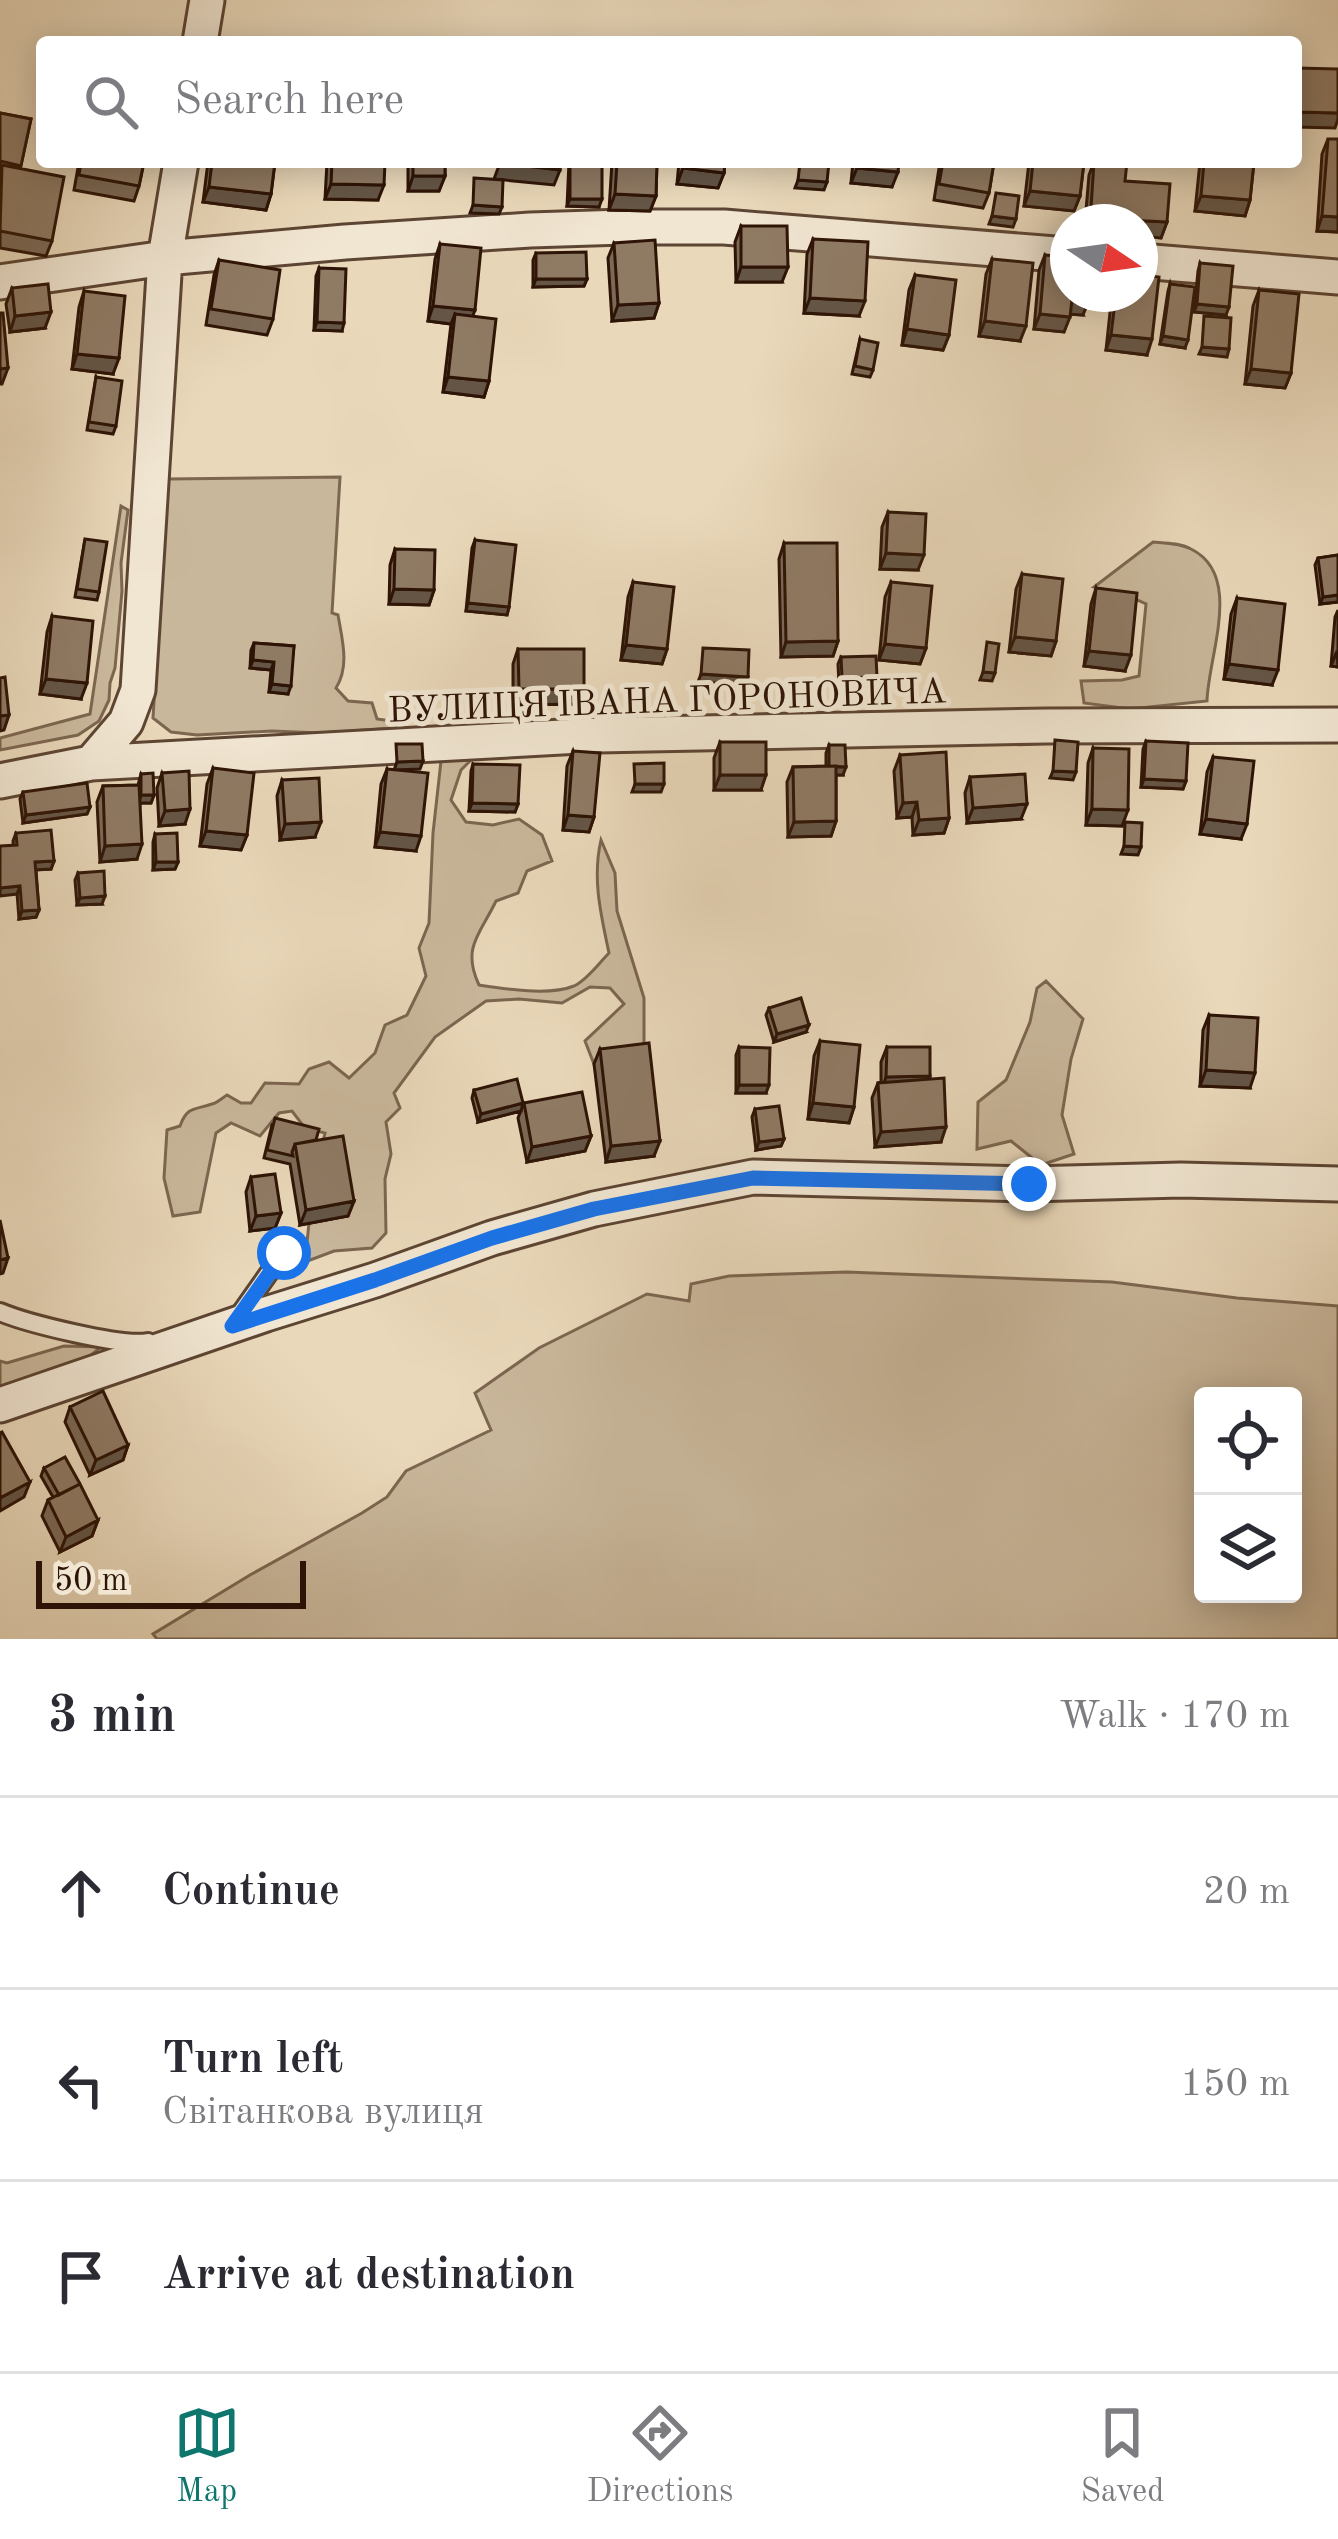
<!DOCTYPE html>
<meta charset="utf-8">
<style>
body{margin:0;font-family:"Old Standard TT",serif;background:#f7f7f7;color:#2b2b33}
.controls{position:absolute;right:36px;bottom:36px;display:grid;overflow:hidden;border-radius:12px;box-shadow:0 6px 30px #0003}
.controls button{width:108px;height:108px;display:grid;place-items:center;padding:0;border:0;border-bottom:3px solid #e1e1e2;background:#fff;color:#2b2b33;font:60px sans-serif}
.compass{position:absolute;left:1050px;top:204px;width:108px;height:108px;border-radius:50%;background:#fff;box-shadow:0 6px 30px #0003;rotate:103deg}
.scale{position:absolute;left:36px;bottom:30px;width:270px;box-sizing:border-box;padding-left:12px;border:6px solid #2e1406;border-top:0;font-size:33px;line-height:42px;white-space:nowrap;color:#2e1406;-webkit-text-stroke:9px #f1e6d2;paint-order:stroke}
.stop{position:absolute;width:36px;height:36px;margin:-27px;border:9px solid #1a73e8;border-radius:50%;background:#fff}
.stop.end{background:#1a73e8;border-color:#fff;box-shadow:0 3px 12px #0008}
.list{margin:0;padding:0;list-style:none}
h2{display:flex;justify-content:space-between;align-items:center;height:156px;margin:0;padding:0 48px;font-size:51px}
h2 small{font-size:39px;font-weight:400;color:#7c7c81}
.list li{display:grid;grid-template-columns:78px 1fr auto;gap:36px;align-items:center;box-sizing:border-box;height:192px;padding:0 48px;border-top:3px solid #e1e1e2}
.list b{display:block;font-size:45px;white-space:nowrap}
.list p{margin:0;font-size:39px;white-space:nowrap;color:#7c7c81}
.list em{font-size:39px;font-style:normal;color:#7c7c81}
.icon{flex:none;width:66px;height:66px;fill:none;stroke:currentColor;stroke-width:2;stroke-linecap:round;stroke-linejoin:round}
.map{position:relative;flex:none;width:1338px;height:1639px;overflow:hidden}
.search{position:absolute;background:#fff;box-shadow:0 6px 30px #0003;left:36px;right:36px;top:36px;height:132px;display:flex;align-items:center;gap:30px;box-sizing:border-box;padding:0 42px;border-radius:12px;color:#7c7c81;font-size:45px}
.sheet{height:732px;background:#fff}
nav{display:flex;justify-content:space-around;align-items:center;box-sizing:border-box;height:168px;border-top:3px solid #e1e1e2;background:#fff;font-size:33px;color:#7c7c81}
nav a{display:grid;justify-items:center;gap:6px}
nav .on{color:#0f766e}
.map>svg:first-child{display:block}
.green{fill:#c9b79b;stroke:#7c6650;stroke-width:3;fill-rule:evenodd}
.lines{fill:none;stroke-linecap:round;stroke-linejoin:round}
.lane-casing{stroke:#5d4533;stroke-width:22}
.street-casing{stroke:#5d4533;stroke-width:39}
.lane{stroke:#f1e6d2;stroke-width:16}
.street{stroke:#f1e6d2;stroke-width:33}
.wall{fill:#7b6956;stroke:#2e1406;stroke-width:3}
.shaded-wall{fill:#645546;stroke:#2e1406;stroke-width:3}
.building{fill:#8f7a64;stroke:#2e1406;stroke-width:3}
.route{stroke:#1a73e8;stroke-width:15}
.labels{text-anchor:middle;stroke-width:10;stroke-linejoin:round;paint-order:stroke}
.street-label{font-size:36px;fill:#2e1406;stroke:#f1e6d2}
</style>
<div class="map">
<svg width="1338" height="1639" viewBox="0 0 1338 1639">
<rect width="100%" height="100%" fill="#e9d8ba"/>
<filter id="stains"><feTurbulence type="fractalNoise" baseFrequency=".00167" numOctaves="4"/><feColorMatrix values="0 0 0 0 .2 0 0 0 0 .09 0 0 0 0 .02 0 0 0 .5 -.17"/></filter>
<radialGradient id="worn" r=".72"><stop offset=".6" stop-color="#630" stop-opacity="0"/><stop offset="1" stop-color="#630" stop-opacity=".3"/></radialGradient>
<path class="green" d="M340,477l-8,136 6,2c4,24 12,51 -2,73l12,13 24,2 5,16 22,3 -4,6 -74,5 -49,-2 -75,4 -26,-3 -18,-14 15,-239z
M121,506l7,4 -7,53 1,28 -7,77 -5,15 -1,17 -10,21 -21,14 -78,15v-12l90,-24z
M1153,542c12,1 27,1 38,7 53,26 17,107 16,152l-77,8 -46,-6 -3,-22 41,-1 17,-4 7,-72 -22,-10 -30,-7z
M473,758l-12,12 -10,30 15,22 27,3 26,-6 23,16 10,26 -25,10 -9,22 -22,8c-15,32 -35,46 -17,84 26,4 70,11 95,1 13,-6 25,-23 35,-33 -8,-38 -17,-74 -8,-113l14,33 2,38 27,87v60l-50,6 -9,-23 39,-37 -14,-16 -20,-1 -28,16 -43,-4 -33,2 -51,36 -41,56 6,15 -14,14 5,32 -6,25 1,54 -14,15 -38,3 -29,11 4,-39 38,-7 -25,-70 3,-13 -20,-5 -13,-17 -13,2 -19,23 -29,-13 -15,10 -16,79 -27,4 -9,-38 3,-48 13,-4c7,-20 15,-16 32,-22 5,-1 10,-6 15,-9l14,8h10l14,-20 34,1 10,-15 20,-7 20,16 26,-25 10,-28 22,-10 19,-39 -7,-28 10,-25 4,-90 8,-72z
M1046,981l37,38 -12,40 -9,56 12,39 -33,11 -30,-24 -34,8 1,-47 28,-22 24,-58 7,-34z
M846,1272l266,10 125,16 101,8v333h-1181l-4,-5 97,-59 112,-62 25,-16 19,-26 85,-41 -16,-37 64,-45 108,-54 42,7 2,-17 38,-8zM1203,1396h90v198h-90z
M64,1346l37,1 -22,18 -79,25v-29l7,2z"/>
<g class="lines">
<defs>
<path id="lane" d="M0,1312c26,11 121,35 148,30
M235,1321l48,-68"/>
<path id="street" d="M200,42l7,-42
M1140,261l198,16
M0,282l165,-24 180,-16 185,-12 94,-3h100l344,28
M91,763l35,-41 12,-32 27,-432 16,-96
M0,781l91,-18 507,-28 449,-9 291,-1
M0,1405l266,-91 109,-34 117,-42 102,-29 159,-32 276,7 152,-4 157,4"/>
</defs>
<use href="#lane" class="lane-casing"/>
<use href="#street" class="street-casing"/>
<use href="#lane" class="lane"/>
<use href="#street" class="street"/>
</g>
<path class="wall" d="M0,113l31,6 -11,50 32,72 -6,15 -46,-8z
M1328,139l10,93 -21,-1 5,-77z
M79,162h65l-5,24 -5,15 -60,-11z
M208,162h67l-4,32 -5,16 -63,-8z
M327,162h58l-7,38 -53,-1z
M408,162h37v14l-6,15h-31z
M569,162h33l-3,45 -32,-1z
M612,162h45l-1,34 -6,15 -41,-1z
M679,162h46l-1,11 -6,15 -41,-4z
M853,162h46l-7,25 -41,-4z
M940,162h54l-5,31 -6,15 -49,-8z
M1029,162h55l-4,34 -6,15 -50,-5z
M1094,162l31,19 42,41 -6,16 -21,-2v-14h-55l4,-47z
M1200,162h54l-4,38 -5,16 -50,-5z
M741,226l41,56h-46l-1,-40z
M813,239l46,77 -55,-3 3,-59z
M614,243l45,60 -5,15 -42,3 -4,-63z
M440,244l33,72 16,65 -5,16 -41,-5 8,-68 -23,-3 7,-62z
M536,253l51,26 -3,7 -51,1v-27z
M1045,255l38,60 -13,-1 -6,18 -30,-3 5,-59z
M992,259l28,82 -41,-5 7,-62z
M219,260l54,59 -6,16 -61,-10 8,-50z
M1200,263l26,52 -32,-3 4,-41z
M319,268l23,63 -28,-1 2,-54z
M915,275l34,60 -6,15 -41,-5 7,-55z
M1170,284l15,64 -25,-4 8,-53z
M12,288l33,40 -35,4 -4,-28z
M1259,290l32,83 -6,15 -40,-4 8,-78z
M84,291l29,83 -41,-5 7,-62z
M1112,294h28l7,61 -41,-5z
M860,339l13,31 -3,7 -18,-3z
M96,377l20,49 -3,8 -26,-4z
M888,512l30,58 -38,-1 2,-42z
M85,539l14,53 -2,8 -22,-3z
M475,540l34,67 -2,8 -41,-4 6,-63z
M784,543l54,98 -5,15 -52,1 -2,-98z
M395,549l39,41 -5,15 -40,-1 1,-39z
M1338,555v47l-18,2 -5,-39 3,-7z
M1022,574l34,67 -5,15 -42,-4 7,-63z
M633,582l34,67 -5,15 -41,-4 7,-63z
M891,582l35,66 -6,16 -41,-4 6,-63z
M1096,588l29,83 -41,-5 7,-62z
M1237,598l35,87 -48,-6 7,-65z
M1338,610v57l-7,-1 4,-49z
M52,616l29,83 -41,-5 7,-62z
M254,643l40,3 -6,48 -19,-2 2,-22 -21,-2 1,-18z
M518,649l66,40 -5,15 -66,1v-41z
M841,657l33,27 -35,1 -1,-21z
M1146,741l40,40 -3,8 -42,-2 2,-38z
M720,742l41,48h-47v-32z
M829,745l14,30h-7v46l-5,15 -43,1 -1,-55 6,-15 33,-1v-13z
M1093,748l29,78 -36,-1 2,-62z
M573,751l21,66 -5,15 -26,-2 4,-64z
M900,755l49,63 -5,15 -31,2 -1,-18 -15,1 -3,-47z
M1213,757l28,82 -41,-5 7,-62z
M473,764l45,40 -3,8 -46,-1 2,-40z
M213,768l34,67 -6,15 -41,-4 7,-62z
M387,769l29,82 -41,-4 6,-63z
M162,773l23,51 -26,2 -2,-38z
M141,774l13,21 -3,8h-11l-3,56 -37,3 -3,-60 6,-16 35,-1z
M970,777l51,42 -54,4 -2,-30z
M282,780l33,57 -35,3 -3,-44z
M23,792l67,15 -3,7 -64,9 -3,-24z
M16,833l38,28 -3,8 -15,1 3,40 -3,7 -17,2 -6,-78z
M155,834l23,28 -3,7 -22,1v-28z
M78,873l24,31 -25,1 -2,-25z
M769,1008l37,24 -32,10 -8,-27z
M1209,1015l41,73 -50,-2 3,-56z
M820,1041l34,66 -5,16 -41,-4 6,-63z
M739,1047l27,46h-30v-38z
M887,1047l42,32 12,63 -66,5 -3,-49 6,-15 3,-1v-20z
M600,1049l54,107 -48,6 -12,-98z
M474,1090l49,13 -2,8 -43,11 -6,-24z
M524,1103l67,33 -6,15 -58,11 -9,-44z
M755,1109l29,30 -3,7 -25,4 -4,-33z
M272,1125l44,16 38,60 -6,15 -48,9 -10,-61 -26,-6z
M251,1177l30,36 -6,15 -25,3 -4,-39z
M70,1407l58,38 -5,15 -33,15 -25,-53z
M44,1468l54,52 -6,16 -32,16 -18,-36 6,-16 5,-3 -12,-21z"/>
<path class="shaded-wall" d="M1296,112l42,1v6l-3,9 -39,-1z
M500,163l60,7 -6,15 -60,-6z
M683,168l41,5 -6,15 -41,-4z
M857,168l41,4 -6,15 -41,-4z
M413,176h32l-6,15h-31z
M798,180l29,2 -3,8 -29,-2z
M331,184l53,1 -6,15 -53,-1z
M209,187l62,7 -5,16 -63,-8z
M1030,191l50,5 -6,15 -50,-5z
M615,194l41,2 -6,15 -41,-1z
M1201,196l49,4 -5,16 -50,-5z
M570,199h32l-3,8 -32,-1z
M473,205l29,2 -3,7 -29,-1z
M1091,208l17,2 -4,12h-18z
M992,216l24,3 -3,8 -24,-3z
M1322,216l16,1v15l-21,-1z
M1107,219l60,3 -6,16 -21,-2v-14h-34z
M741,267h47l-6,15h-46z
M536,279h51l-3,7 -51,1z
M810,298l55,3 -6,15 -55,-3z
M1072,299l17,1 -6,15 -17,-1z
M659,303l-5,15 -42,3 6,-16z
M1197,304l32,3 -3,8 -32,-3z
M433,306l42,4 -6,16 -14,-12 -4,10 -23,-3z
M51,312l-6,16 -35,4 5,-16z
M1040,314l30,3 -6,15 -30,-3z
M985,321l41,5 -6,15 -41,-5z
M317,322l27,1 -2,8 -28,-1z
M907,329l42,6 -6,15 -41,-5z
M1111,335l41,4 -5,16 -41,-5z
M1163,336l25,4 -3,8 -25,-4z
M1202,347l27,2 -2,8 -28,-3z
M77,354l42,4 -6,16 -41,-5z
M8,368l-6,16h-2v-15z
M1251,369l40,4 -6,15 -40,-4z
M448,377l41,4 -5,16 -41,-5z
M886,553l38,2 -6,15 -38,-1z
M394,589l40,1 -5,15 -40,-1z
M1338,595v7l-18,2 3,-7z
M468,603l41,4 -2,8 -41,-4z
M1015,637l41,4 -5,15 -42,-4z
M838,641l-5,15 -52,1 5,-15z
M885,644l41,4 -6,16 -41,-4z
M626,645l41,4 -5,15 -41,-4z
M1089,651l42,4 -6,16 -41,-5z
M1337,651l1,16 -7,-1z
M253,660l21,2 -3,8 -21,-2z
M1229,664l49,6 -6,15 -48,-6z
M983,672l12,1 -3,8 -12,-1z
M701,674l47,3 -3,8 -47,-3z
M877,677l-3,7 -35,1 3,-7z
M46,679l41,4 -6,16 -41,-5z
M272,684l19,2 -3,8 -19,-2z
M519,689h65l-5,15 -66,1z
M9,715l-5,15 -4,1v-15z
M423,761l-3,8 -26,1 3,-8z
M829,767h17l-3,8h-17z
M1053,771l23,1 -3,8 -23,-2z
M720,775h46l-5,15h-47z
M1144,779l42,2 -3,8 -42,-2z
M635,784h29l-3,8h-29z
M141,795h13l-3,8h-12z
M917,802l-5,15 -15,1 6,-15z
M472,803l46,1 -3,8 -46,-1z
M1027,804l-6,15 -54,4 6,-15z
M90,807l-3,7 -64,9 3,-8z
M190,809l-5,15 -26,2 6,-15z
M1092,809l36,1 -6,16 -36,-1z
M568,815l26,2 -5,15 -26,-2z
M949,818l-5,15 -31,2 6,-15z
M1206,819l41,5 -6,15 -41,-5z
M836,821l-5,15 -43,1 6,-15z
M321,822l-6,15 -35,3 5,-16z
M206,831l41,4 -6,15 -41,-4z
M380,832l41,4 -5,15 -41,-4z
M142,844l-5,15 -37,3 5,-16z
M1124,846l17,1 -3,8 -17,-1z
M54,861l-3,8 -19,1 3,-8z
M156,862h22l-3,7 -22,1z
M20,886l-3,8 -17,2v-8z
M105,896l-3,8 -25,1 3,-7z
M39,910l-3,7 -17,2 3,-8z
M809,1025l-3,7 -32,10 3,-8z
M1206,1070l49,3 -5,15 -50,-2z
M930,1076l-5,16h-44l5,-15z
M739,1085h30l-3,8h-30z
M523,1103l-2,8 -43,11 3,-8z
M813,1103l41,4 -5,16 -41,-4z
M946,1127l-5,15 -66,5 6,-15z
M591,1136l-6,15 -58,11 5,-15z
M784,1139l-3,7 -25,4 3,-8z
M660,1141l-6,15 -48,6 5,-16z
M354,1201l-6,15 -48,9 6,-15z
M281,1213l-6,15 -25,3 6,-15z
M8,1258l-5,15 -3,1v-14z
M128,1445l-5,15 -33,15 6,-15z
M30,1482l-6,15 -24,14v-13z
M98,1520l-6,16 -32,16 6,-15z"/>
<path class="building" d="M1296,68l42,1v44l-42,-1z
M0,113l31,6 -10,47 -21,-5z
M1328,139h10v78l-16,-1z
M81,162h63l-5,24 -60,-11z
M212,162h63l-4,32 -62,-7z
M332,162h53l-1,23 -53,-1z
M413,162h32v14h-32z
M500,162h60v8z
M570,162h32v37h-32z
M617,162h40l-1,34 -41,-2z
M683,162h42l-1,11 -41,-5z
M800,162h29l-2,20 -29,-2z
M857,162h42l-1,10 -41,-4z
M943,162h51l-5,31 -50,-9z
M1033,162h51l-4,34 -50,-5z
M1094,162h33l-2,19 45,3 -3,38 -60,-3 1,-9 -17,-2z
M1204,162h50l-4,38 -49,-4z
M2,165l62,12 -12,64 -52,-10z
M474,178l29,2 -1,27 -29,-2z
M996,193l23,3 -3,23 -24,-3z
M741,226h46l1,41h-47z
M813,239l55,3 -3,59 -55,-3z
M655,240l4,63 -41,2 -4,-62z
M440,244l41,4 -6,62 -42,-4z
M586,252l1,27h-51v-26z
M1045,255l23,2v37h21v6l-17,-1 -2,18 -30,-3z
M992,259l41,4 -7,63 -41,-5z
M219,260l61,10 -7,49 -62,-10z
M1200,263l33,3 -4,41 -32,-3z
M319,268l27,1 -2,54 -27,-1z
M915,275l41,5 -7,55 -42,-6z
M1140,275l19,2 -7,62 -41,-4 5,-41h24z
M48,284l3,28 -36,4 -3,-28z
M1170,284l25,3 -7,53 -25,-4z
M1259,290l40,4 -8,79 -40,-4z
M84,291l41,5 -6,62 -42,-4z
M0,313h3l5,55 -8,1z
M455,314l41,5 -7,62 -41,-4z
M1204,316l27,2 -2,31 -27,-2z
M860,339l18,4 -5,27 -18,-4z
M96,377l26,4 -6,45 -27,-4z
M888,512l38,2 -2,41 -38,-2z
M85,539l22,3 -8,50 -22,-3z
M475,540l41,5 -7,62 -41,-4z
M784,543h53l1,98 -52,1z
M395,549l40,1 -1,40 -40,-1z
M1338,555v40l-15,2 -5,-39z
M1022,574l41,5 -7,62 -41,-4z
M633,582l41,5 -7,62 -41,-4z
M891,582l41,4 -6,62 -41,-4z
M1096,588l41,5 -6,62 -42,-4z
M1237,598l48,6 -7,66 -49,-6z
M52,616l41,5 -6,62 -41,-4z
M987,642l12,2 -4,29 -12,-1z
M254,643l40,3 -3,40 -19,-2 2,-22 -21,-2z
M703,648l46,2 -1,27 -47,-3z
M518,649h66v40h-65z
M876,656l1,21 -35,1 -1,-21z
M5,677l4,38 -9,1v-38z
M1055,740l23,2 -2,30 -23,-1z
M1146,741l42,2 -2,38 -42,-2z
M720,742h46v33h-46z
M396,744h26l1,17 -26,1z
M829,745h16l1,22 -17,-1z
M1093,748l36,1 -1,61 -36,-1z
M573,751l27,2 -6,64 -26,-2z
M946,752l3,66 -30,2 -2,-18 -14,1 -3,-48z
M1213,757l41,4 -7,63 -41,-5z
M664,763v21h-29l-1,-20z
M473,764l47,1 -2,39 -46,-1z
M836,766v55l-42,1 -1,-55z
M213,768l41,5 -7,62 -41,-4z
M387,769l41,4 -7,63 -41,-4z
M189,771l1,38 -25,2 -3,-38z
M153,773l1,22h-13v-21z
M1025,774l2,30 -54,4 -3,-31z
M319,778l2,44 -36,2 -3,-44z
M87,783l3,24 -64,8 -3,-23z
M139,785l3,59 -37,2 -2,-60z
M1125,822l17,1 -1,24 -17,-1z
M51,830l3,31 -19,1 4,48 -17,1 -2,-25 -20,2v-42l17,-1 -1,-12z
M177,833l1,29h-22l-1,-28z
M104,871l1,25 -25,2 -2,-25z
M801,998l8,27 -32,9 -8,-26z
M1209,1015l49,3 -3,55 -49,-3z
M820,1041l40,4 -6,62 -41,-4z
M649,1043l11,98 -49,5 -11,-97z
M739,1047l31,1 -1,37h-30z
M887,1047h43v29l-44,1z
M944,1078l2,49 -65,5 -3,-49z
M517,1079l6,24 -42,11 -7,-24z
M582,1092l9,44 -59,11 -8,-44z
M779,1106l5,33 -25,3 -4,-33z
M275,1118l44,11 -3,11 -21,4 -3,8 1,4 -26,-6z
M343,1136l11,65 -48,9 -11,-66z
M275,1174l6,39 -25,3 -5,-39z
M0,1220l8,38 -8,2z
M103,1391l25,54 -32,15 -26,-53z
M2,1432l28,50 -30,16v-65z
M65,1457l15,27 -21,11 -15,-27z
M80,1484l18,36 -32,17 -18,-37z"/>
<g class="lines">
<path class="route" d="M284,1253l-52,73 143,-46 117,-42 102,-29 159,-31 276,6"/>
</g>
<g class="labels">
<g class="street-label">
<text transform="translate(667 699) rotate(-2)" y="13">ВУЛИЦЯ ІВАНА ГОРОНОВИЧА</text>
</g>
</g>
<rect width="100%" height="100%" filter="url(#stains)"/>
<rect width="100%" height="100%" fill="url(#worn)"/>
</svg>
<div class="controls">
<button><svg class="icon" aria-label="locate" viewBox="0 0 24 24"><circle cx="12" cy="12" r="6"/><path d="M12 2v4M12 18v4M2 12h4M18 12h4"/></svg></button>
<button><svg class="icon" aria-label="layers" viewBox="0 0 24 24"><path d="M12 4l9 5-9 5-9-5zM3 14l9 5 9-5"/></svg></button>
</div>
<svg class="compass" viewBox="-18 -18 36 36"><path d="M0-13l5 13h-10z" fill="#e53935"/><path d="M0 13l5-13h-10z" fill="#7c7c81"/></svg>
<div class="scale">50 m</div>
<div class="stop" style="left:284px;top:1253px"></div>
<div class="stop end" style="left:1029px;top:1184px"></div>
<div class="search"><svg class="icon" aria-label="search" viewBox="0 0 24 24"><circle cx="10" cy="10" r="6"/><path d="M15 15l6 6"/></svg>Search here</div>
</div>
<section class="sheet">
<h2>3 min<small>Walk · 170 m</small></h2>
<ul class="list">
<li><svg class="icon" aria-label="ahead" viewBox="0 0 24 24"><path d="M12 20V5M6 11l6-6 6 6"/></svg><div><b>Continue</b></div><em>20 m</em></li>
<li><svg class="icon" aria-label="left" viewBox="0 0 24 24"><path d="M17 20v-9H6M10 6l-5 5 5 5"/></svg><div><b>Turn left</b><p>Світанкова вулиця</p></div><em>150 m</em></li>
<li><svg class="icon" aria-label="arrive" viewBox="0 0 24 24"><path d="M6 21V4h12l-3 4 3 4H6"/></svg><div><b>Arrive at destination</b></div></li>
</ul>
</section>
<nav>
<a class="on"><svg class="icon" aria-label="map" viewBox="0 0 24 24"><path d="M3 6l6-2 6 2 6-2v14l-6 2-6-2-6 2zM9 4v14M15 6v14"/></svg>Map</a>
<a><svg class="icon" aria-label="directions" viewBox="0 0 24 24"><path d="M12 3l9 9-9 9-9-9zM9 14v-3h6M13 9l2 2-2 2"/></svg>Directions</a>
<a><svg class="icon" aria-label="saved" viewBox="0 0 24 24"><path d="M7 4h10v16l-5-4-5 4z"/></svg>Saved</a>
</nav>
